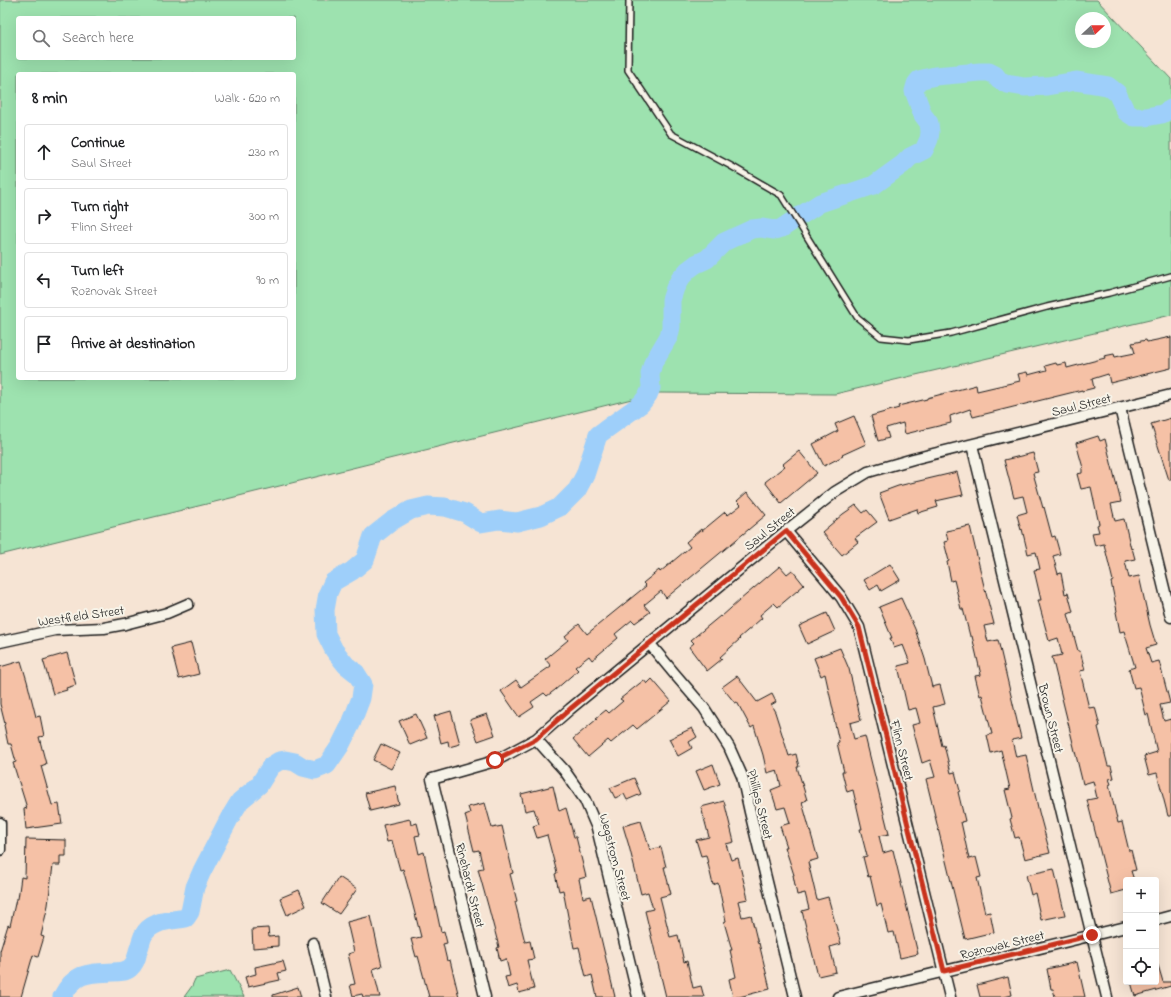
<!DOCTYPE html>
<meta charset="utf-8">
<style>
body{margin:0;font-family:"Indie Flower",sans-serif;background:#f6f6f6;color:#202124}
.controls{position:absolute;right:12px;bottom:12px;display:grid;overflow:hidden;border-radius:4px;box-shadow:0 4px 16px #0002}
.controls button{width:36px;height:36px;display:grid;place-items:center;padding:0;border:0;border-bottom:1px solid #e0e0e0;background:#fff;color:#202124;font:20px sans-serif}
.compass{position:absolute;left:1075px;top:12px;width:36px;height:36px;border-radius:50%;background:#fff;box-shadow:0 4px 16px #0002;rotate:68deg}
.stop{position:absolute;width:12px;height:12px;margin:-9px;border:3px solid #c8321e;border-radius:50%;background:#fff}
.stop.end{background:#c8321e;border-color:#fff;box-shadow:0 1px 4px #0008}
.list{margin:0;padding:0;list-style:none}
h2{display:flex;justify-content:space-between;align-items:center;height:52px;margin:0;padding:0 16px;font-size:17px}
h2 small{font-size:13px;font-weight:400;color:#757577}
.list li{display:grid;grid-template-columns:26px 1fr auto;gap:12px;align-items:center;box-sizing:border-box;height:56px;margin:0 8px 8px;padding:0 8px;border:1px solid #e0e0e0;border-radius:4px}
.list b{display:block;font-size:15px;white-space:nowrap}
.list p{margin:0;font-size:13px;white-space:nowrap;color:#757577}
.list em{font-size:13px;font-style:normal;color:#757577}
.icon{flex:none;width:22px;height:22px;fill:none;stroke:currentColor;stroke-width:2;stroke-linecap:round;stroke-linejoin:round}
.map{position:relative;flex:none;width:1171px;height:997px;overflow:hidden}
.search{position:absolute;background:#fff;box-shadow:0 4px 16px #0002;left:16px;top:16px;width:280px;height:44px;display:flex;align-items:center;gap:10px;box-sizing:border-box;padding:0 14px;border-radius:4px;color:#757577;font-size:15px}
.panel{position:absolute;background:#fff;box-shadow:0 4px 16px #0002;left:16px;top:72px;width:280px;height:308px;border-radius:4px}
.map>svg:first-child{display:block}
.green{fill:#9de2af;stroke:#5c7f66;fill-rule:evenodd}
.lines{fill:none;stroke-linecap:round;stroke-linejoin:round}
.river{stroke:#9ecffa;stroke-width:19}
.building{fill:#f5c1a6;stroke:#1c1c1c}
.service-casing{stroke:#1c1c1c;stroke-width:8}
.minor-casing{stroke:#1c1c1c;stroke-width:13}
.service{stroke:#f7f3e8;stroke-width:5}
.minor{stroke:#f7f3e8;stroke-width:10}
.route{stroke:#c8321e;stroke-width:5}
.labels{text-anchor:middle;stroke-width:4;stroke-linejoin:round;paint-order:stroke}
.street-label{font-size:13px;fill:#1c1c1c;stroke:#f7f3e8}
</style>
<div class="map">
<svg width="1171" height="997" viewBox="0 0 1171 997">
<rect width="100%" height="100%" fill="#f6e4d4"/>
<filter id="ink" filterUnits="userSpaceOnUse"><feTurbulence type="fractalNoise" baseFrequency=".025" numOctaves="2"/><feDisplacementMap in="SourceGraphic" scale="8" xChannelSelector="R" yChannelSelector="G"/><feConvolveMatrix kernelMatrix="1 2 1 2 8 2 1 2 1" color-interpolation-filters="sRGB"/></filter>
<g filter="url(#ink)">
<path class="green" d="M0,0h1097l74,79v236l-336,79 -179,-1 -656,162zM18,18h276v40h-276zM1081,18h24v24h-24zM18,74h276v304h-276z
M230,970l14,27h-60l8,-11 3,-7z"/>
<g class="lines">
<path class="river" d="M800,216l20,-13 54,-18 29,-21 7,-7 14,-7 5,-11 1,-7 -1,-9 -6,-8 -9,-24 2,-7 3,-4 16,-4 45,-4h9l6,3 4,5 8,4 17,3 23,-1 29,-5 32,5 9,7 9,19 8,5h12l16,-3 9,-5
M62,997c13,-25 26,-24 51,-25 6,0 12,0 17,-4 5,-4 7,-11 8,-17 2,-5 3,-10 5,-15 8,-16 27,-15 43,-18l4,-6 5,-25 7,-16 27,-52 11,-18 19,-16 12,-19 8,-5 6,-1 10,2 8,5 12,3 12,-5 13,-19 11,-22 10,-26 2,-14 -7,-11 -10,-8 -12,-15 -8,-16 -1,-24 3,-17 5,-11 19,-11 13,-11 8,-24 19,-15 19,-11 17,-4 17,1 20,6 16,10 18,-3 18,2 24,-6 19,-9 17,-17 8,-15 13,-40 43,-31 7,-9 3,-7 -1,-14 3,-11 16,-27 2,-9v-27l4,-12 5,-9 8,-9 8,-6 11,-5 17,-17 28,-13 9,-1 13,2 8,-2 9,-6"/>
</g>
<path class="building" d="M1171,337v31l-61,15 -2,-9 -16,5 2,9 -12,3v-1l-109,27 -3,-8 -20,7 1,7 -46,11 -2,-11 -17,5 3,10 -11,3 -7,-25 28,-8 -1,-2 29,-7v-1l49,-13 1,6 43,-10 -2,-7 9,-2 1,3 19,-5 -2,-4 11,-3 1,2 9,-2 1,5 38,-10 -1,-2 10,-2 1,3 20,-4 -3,-10 14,-3 1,2z
M854,416l12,28 -24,11 1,1 -19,10 -11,-22 25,-13 -3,-7z
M1171,418v62h-2l-18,-56z
M1098,436l2,5 5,-2 16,63 -10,2 4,17 9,-2 7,30 1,-1 3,11 -10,2 4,17 10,-2 11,49 6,20 -10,3 5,15 8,-2 11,42 -10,2 4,16 7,-2v97h-3l-11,-43 -8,2 -5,-19 13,-4 -9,-38 -2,1 -7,-28 -5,1 -5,-19 6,-2 -11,-36 -4,1 -4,-20 1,-1 -6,-29 2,-1 -9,-37 -9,2 -3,-13 7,-1 -2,-7 2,-1 -8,-37 -10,2 -4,-15 5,-1v-5h1l-7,-25z
M799,451l18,22 -36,30 -16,-21 20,-16 -2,-2z
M1033,453l5,19 -5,1 10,35 1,-1 8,30 3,-1 5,18 -7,2 5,18 3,-1 4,21 3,-1 5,19 -5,2 10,37h2l5,19 -5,1 9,37 6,-1 5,19 -2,1 10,39h3l3,12 -5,1 2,5 -2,1 9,38 4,-1 7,29 2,-1 5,20 -5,1 3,9h-8v10l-15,4 -24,-94 10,-2 -4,-17 -10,3 -31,-127 10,-2 -4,-17 -9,3 -11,-41h3l-7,-30 6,-1 -4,-17 -8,2 -6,-25 -1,1 -4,-15 10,-3 -4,-16 -9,2 -10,-38z
M957,472l6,23 -27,6 2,6 -20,6 -1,-4 -28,10 -10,-26 19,-7z
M747,492l19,23 -100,83 -5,-7 -17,14 6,7 -15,11 -3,-3 -17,14 3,4 -26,22 -3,-4 -14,11 3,3 -23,20 -8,6 -3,-3 -13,9 3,5 -15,10 -18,-26 15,-11 5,7 30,-21 -6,-7 23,-19 -3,-4 14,-12 8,10 59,-48 -3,-3 16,-13 1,2 30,-25 -4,-5 15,-13 1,2 23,-19 3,3 13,-10 -4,-4z
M856,505l7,8 4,-3 10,12 -22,16 3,4 -16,13 -20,-23 21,-18z
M970,526l13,56 11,42 -10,2 4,16 10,-2 23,98 -9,2 4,17 10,-2 13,57 11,41 -25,6 -6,-22 -4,1 -5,-19 2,-1 -7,-28 5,-1 -9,-39 -10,3 -4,-18 5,-1 -10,-39 -2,1 -5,-20 6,-1 -9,-39h-2l-7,-27h-2l-7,-29 -3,1 -4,-19 2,-1 -5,-19 4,-1 -2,-10z
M890,564l10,16 -19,11 -3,-6 -8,5 -6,-10z
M780,566l7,8 5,-4 12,15 -26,22 -4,-4 -14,12 2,3 -23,20 1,1 -20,18 2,2 -15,12 -18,-24 5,-4 -3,-3 29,-24 1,1 19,-17z
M901,598l14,31 10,30 7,28 8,-2 5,19 -12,3 9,39 2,-1 7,28 4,-1 5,19 -2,1 7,29 -4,1 8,37 7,-2 5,20 -4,1 8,35 5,-1 4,20 -29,7 -39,-160 9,-2 -5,-17 -8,3 -10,-38 8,-2 -4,-15 -8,2 -10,-44 12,-3 -7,-18 -9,3 -4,-10h2l-13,-31z
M827,613l8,18 -28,13 -8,-18z
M191,643l8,31 -20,5 -8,-31z
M840,648l9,21 12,51 -11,3 4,16 11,-3 24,98 -10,2 4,17 10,-3 25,104 -18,4 -6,-26 -6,1 -7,-29 -4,2 -7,-30 -2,1 -5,-20 4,-1 -7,-27h2l-9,-39 -6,2 -5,-20h2l-7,-29 2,-1 -6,-27 1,-1 -9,-40 -4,2 -7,-18z
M67,653l9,32 -10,3 1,2 -14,4 -10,-34z
M21,661l6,20 9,36 4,-1 4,20 -5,1 7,27 -5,2 11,39 7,-1 3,20 -36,5 -2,-20 3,-1 -14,-45 3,-1 -5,-18h-3l-4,-19 1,-1 -5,-20v-37z
M737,676l20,26 15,-8 4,8 -5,3 4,7 14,44 7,-2 3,13h-2l10,33 -5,2 16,57 -10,3 9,38 11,-3 13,47 -11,3 6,25 -18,4 -16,-65 7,-2 -4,-16 -8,2 -4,-20h1l-9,-28h2l-7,-21 10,-3 -5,-16 -8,2 -6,-19 10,-4 -4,-16 -10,3 -4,-18 -9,-29 -3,2 -14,-26 -2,1 -13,-16z
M652,679l19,22 -34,28 -4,-4 -22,18 -3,-3 -20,17 -15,-18 24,-20 -1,-1 10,-8 3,3 14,-12 -3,-2 24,-19 3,4z
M451,711l9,33 -11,3 -1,-6 -7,2 -7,-27z
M416,714l11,24 -17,7 -11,-24z
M487,714l8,21 -17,6 -8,-21z
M692,728l5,9 -8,5 3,6 -14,8 -9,-17z
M381,744l19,9 -9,16 -18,-9z
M713,764l7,20 -16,6 -8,-19z
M634,778l7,16 -14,6 -3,-6 -9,4 -5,-10z
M395,786l4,18 -29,7 -5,-18z
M553,786l6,25 7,-3 8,29h2l10,40 -7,2 4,19 8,-2 24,101h-18l-5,-22 -6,2 -7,-30 -5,1 -11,-58 -4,1 -4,-17 2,-1 -10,-38 -10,3 -4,-12 6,-2 -5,-15 -9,2 -4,-17z
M724,801l10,41 -8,2 5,16 7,-2 10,41 -10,2 4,16 9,-2 7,29 1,-1 11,46 -31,8h-6l-4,-18 7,-2 -6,-27h2l-8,-28 2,-1 -8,-38 -5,2 -7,-30 -5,1 -5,-16 13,-3 -8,-30z
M485,803l7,25 10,-2 11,47 -3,1 7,27 -2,1 10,40 5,-1 4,18 -7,1 7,29 -15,4 -2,-8 -9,3 -3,-11 5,-1 -4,-17 -6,2 -3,-13 2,-1 -10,-38 -8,-29 -3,-11 5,-1 -4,-18 -5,1 -9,-36 5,-2 -2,-6z
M410,819l1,6 6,-2 3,12 -5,1 4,18 5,-2 17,80 3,-1 3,12 -4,1 4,17 3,-1 9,37h-30l-11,-41 -2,1 -5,-18 10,-2 -10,-39 -8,-29 -3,1 -8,-29 -5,1 -4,-17z
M641,821l9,29 11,-3 5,20h-2l7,27 -11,3 10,40 8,-2 6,27 3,-1 6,27 8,-2 3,11h-38l-21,-86 8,-2 -5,-17 -7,2 -12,-48 -6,-20z
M26,839l40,1v16h-6v9h-7l-5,40 -7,31 3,1 -6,20 -5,-2 -12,42h-21v-46l8,-26 2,1 6,-27h2l3,-22 4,1z
M1054,869l11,46 -24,5 -6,-27 -4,2 -5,-20z
M339,877l18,12 -18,25 -17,-11z
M299,890l7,16 -19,9 -7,-17z
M371,916l11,50 -9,3 7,28h-17l-1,-3 -9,2 -3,-11 5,-1 -7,-30 6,-2 -7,-30z
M268,928l1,9 9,-1v10l-25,2 -1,-19z
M283,961l3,10 -8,2 2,7 -32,7 -3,-10 11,-3 -1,-7z
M1077,962l8,35h-30l-2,-8h-2l-4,-20z
M1156,965h2l5,17h8v4l-36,10 -4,-14h25z
M1008,977l4,18 -8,2h-24l-3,-12z
M298,987l3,10h-28v-2z"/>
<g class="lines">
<defs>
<path id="service" d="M629,0l-1,70 43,64 60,32 50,29 76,122 24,20 28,3 42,-7 96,-26 62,-14 62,-17"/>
<path id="minor" d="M1120,408l51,209
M972,445l135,552
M786,531l55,66 18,30 91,370
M0,642l55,-12 49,-2 21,-4 42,-11 21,-9
M649,643l24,29 31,36 25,39 13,29 8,36 45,185
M536,739l28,31 21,30 12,28 41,169
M0,823v27
M1156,920l15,-4
M313,943l13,54
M485,997l-53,-218 63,-18 41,-22 34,-30 216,-178 49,-39 33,-20 45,-13 258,-64
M838,997l288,-70"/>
</defs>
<use href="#service" class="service-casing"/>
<use href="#minor" class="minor-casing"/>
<use href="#service" class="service"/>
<use href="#minor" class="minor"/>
</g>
</g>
<g class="lines" filter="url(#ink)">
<path class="route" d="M495,760l41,-21 34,-30 216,-178 55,66 18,30 85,344 148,-36"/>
</g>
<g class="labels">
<g class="street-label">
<text transform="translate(1081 404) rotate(-14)" y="5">Saul Street</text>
<text transform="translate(769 528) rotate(-39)" y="5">Saul Street</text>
<text transform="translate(81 615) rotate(-8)" y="5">Westfield Street</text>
<text transform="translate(1052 718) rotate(76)" y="5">Brown Street</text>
<text transform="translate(903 750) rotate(76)" y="5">Flinn Street</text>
<text transform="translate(761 804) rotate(76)" y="5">Phillips Street</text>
<text transform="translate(616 857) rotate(75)" y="5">Wegstrom Street</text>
<text transform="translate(471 885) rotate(76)" y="5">Rinehardt Street</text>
<text transform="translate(1002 944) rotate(-14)" y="5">Roznovak Street</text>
</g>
</g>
</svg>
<div class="controls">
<button>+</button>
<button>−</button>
<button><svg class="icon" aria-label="locate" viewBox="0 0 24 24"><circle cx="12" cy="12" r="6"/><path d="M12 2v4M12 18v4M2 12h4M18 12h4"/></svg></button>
</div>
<svg class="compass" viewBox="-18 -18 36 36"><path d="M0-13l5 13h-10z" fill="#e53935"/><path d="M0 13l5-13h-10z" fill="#757577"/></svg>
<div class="stop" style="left:495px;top:760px"></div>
<div class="stop end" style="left:1092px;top:935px"></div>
<div class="search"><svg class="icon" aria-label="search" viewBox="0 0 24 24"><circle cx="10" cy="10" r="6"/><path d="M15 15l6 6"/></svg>Search here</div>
<section class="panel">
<h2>8 min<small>Walk · 620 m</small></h2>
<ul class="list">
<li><svg class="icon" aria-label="ahead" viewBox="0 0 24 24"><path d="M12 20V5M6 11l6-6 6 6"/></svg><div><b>Continue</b><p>Saul Street</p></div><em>230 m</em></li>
<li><svg class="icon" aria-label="right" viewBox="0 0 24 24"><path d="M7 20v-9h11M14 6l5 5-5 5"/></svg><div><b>Turn right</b><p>Flinn Street</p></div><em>300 m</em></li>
<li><svg class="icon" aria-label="left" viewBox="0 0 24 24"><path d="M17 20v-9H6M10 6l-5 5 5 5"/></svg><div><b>Turn left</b><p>Roznovak Street</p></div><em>90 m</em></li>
<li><svg class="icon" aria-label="arrive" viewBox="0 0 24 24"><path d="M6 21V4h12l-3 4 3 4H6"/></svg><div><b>Arrive at destination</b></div></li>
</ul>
</section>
</div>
